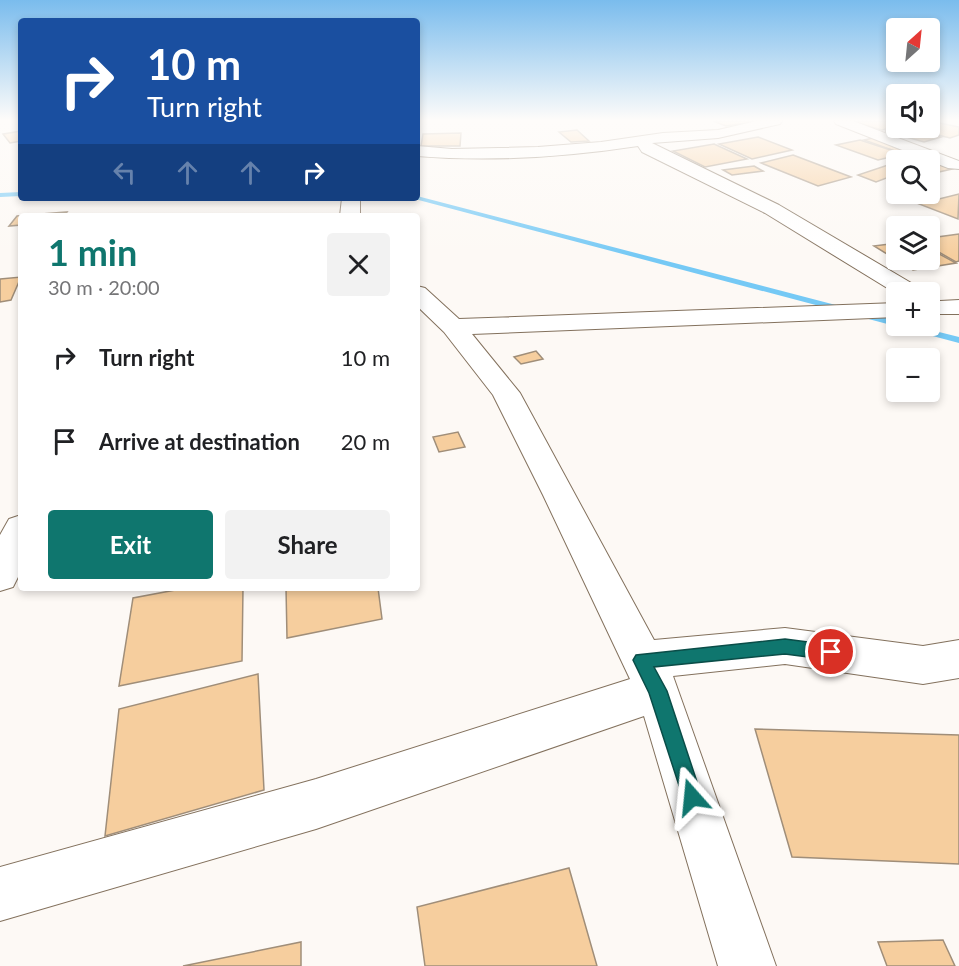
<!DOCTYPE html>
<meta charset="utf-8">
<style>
body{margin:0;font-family:Lato,sans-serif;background:#f2f2f2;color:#202124;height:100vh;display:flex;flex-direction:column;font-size:22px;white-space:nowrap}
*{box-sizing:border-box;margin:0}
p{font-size:20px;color:#757577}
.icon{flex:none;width:33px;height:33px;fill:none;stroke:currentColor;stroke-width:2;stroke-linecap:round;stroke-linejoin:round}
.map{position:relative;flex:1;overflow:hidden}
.drawer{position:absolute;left:18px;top:213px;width:402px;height:378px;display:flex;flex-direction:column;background:#fff;border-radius:6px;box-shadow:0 3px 9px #0003}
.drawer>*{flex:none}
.banner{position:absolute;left:18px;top:18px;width:402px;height:183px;border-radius:6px;box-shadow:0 3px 9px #0003;background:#1a4fa0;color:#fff;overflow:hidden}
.needle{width:39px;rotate:27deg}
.controls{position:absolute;left:886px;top:18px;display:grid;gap:12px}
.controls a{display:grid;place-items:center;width:54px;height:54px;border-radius:6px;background:#fff;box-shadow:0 3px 9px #0003;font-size:30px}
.pin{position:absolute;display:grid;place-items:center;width:51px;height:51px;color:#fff;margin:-26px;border:3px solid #fff;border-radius:50%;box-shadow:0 2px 6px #0007}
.me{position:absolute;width:66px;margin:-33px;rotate:342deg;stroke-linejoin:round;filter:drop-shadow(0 0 4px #0008)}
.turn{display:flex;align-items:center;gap:21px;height:126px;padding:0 30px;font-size:27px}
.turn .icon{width:78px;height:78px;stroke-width:2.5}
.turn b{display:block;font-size:42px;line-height:51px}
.lanes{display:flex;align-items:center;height:57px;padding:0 30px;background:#0003;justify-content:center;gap:30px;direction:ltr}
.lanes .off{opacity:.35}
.round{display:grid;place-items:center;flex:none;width:63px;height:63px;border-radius:6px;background:#f2f2f2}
.summary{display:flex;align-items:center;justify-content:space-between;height:102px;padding:0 30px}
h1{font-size:36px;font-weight:700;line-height:45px;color:#0f766e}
.primary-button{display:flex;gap:12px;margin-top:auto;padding:12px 30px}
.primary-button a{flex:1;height:69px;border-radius:6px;background:#0f766e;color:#fff;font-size:24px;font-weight:700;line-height:69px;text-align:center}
.primary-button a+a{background:#f2f2f2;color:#202124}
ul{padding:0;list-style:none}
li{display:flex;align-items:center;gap:18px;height:84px;padding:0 30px}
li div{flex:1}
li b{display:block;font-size:22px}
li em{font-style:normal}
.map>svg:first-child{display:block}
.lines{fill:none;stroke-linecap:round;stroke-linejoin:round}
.stream{fill:#75c9f5;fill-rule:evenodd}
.building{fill:#f6ce9e;stroke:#a08e79;stroke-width:1.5}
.street-casing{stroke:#83715d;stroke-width:2}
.street{fill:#fff;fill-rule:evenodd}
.route{fill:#0f766e;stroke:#0a4d48;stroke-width:1.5}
</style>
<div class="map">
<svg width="959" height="966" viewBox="0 0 959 966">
<rect width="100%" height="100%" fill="#fdf9f5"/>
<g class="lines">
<!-- stream -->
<g class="stream">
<path d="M 21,192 L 21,196 L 0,197 L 0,193 Z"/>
<path d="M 417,196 L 897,321 L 897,326 L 915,326 L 959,337 L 959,343 L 411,198 L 417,198 Z"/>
</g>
</g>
<!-- building -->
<g class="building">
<path d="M 713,121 L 759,121 L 726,126 Z"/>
<path d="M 850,121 L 897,121 L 897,126 L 882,130 Z"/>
<path d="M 930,121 L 959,127 L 959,135 L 950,138 L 910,128 L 930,128 Z"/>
<path d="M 898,128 L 907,128 L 941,137 L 924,142 L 885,131 Z"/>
<path d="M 577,130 L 589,141 L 571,142 L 559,132 Z"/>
<path d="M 21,131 L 21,141 L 10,143 L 3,134 Z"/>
<path d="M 461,133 L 460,146 L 421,146 L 423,134 Z"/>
<path d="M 758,137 L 792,150 L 752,159 L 719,144 Z"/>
<path d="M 873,138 L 916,153 L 906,155 L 864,140 Z"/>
<path d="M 860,140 L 903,154 L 878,160 L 836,145 Z"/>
<path d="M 714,144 L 747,159 L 705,167 L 673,151 Z"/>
<path d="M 793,155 L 851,177 L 818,186 L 761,163 Z"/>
<path d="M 930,161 L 952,169 L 930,174 Z"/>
<path d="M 888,165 L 897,167 L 897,174 L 876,182 L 858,175 Z"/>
<path d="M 754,166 L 763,171 L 732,175 L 723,170 Z"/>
<path d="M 959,194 L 958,219 L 919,204 Z"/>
<path d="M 67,212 L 64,216 L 21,216 L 21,225 L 9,226 L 17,216 Z"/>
<path d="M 959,234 L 959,261 L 956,262 L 930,247 L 930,238 Z"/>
<path d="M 897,243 L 897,260 L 930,260 L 930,249 L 956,263 L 913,270 L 874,246 Z"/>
<path d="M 21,277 L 11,300 L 0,302 L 0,279 Z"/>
<path d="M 536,351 L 543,359 L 521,364 L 514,357 Z"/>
<path d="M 458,432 L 465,447 L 439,452 L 433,437 Z"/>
<path d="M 186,588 L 243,588 L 242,661 L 119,686 L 133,598 Z"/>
<path d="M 286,588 L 378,588 L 382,619 L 287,638 Z"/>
<path d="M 258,674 L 264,790 L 105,836 L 119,709 Z"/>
<path d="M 755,729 L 959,735 L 959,864 L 792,857 Z"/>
<path d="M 569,868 L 597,966 L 425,966 L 417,907 Z"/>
<path d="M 943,940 L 955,966 L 887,966 L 878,942 Z"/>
<path d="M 301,942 L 301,966 L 183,966 Z"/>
</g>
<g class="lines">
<!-- street casing -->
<g class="street-casing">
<g id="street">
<path d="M 757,121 L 782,121 L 780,124 L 718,138 L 652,143 L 779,205 L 918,287 L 921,292 L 897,294 L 765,213 L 642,152 L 638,146 C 566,157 490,162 417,156 L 417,146 L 452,149 L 538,147 L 601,142 L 663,133 L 718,130 Z"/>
<path d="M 834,121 L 853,121 L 959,161 L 959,169 L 948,168 L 836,124 Z"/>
<path d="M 342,198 L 360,198 L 360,216 L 340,216 Z"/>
<path d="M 417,286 L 425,288 L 459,319 L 897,303 L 897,317 L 472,334 L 520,393 L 654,640 L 785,628 L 923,646 L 959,640 L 959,678 L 923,684 L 785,664 L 673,676 L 776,966 L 718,966 L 644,716 L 316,829 L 0,921 L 0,867 L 316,779 L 630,679 L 543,495 L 493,395 L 444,332 L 417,306 Z"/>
<path d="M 930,298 L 940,301 L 959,300 L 959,314 L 930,314 Z"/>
<path d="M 21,515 L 21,571 L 13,587 L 0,591 L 0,535 L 9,519 Z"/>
</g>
</g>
<!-- street -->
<use href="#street" class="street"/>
</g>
<!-- sky -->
<linearGradient id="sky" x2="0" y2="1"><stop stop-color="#7abced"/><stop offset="0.47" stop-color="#fefcfa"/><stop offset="1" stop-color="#fefcfa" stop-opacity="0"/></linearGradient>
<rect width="959" height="256" fill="url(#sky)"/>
<!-- route -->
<path class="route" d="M 785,639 L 831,645 L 837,647 L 840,652 L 837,658 L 831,660 L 785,654 L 654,667 L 667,691 L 702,797 L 699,804 L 692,807 L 685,804 L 649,693 L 633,660 L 636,655 Z"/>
</svg>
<div class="controls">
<a><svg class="needle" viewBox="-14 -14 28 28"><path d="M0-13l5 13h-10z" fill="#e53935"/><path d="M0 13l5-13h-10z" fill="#757577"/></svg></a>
<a><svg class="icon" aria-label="sound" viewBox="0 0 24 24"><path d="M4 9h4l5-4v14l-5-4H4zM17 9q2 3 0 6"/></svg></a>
<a><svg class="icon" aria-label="search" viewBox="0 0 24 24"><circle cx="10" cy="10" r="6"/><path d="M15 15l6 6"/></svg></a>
<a><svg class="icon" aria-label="layers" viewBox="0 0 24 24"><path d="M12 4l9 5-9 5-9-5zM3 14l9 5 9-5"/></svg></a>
<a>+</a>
<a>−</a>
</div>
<div class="pin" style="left:831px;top:652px;background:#d93025"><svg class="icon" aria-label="arrive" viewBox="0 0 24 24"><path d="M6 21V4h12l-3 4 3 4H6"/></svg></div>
<svg class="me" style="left:692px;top:797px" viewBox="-20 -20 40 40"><path d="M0-17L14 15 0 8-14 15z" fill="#0f766e" stroke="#fff" stroke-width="4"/></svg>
<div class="banner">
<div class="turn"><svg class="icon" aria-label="right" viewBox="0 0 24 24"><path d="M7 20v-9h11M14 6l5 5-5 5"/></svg><div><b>10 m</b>Turn right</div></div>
<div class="lanes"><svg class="icon off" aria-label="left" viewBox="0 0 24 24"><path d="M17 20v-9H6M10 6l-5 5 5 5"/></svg><svg class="icon off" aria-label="ahead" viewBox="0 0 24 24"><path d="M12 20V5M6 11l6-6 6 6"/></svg><svg class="icon off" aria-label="ahead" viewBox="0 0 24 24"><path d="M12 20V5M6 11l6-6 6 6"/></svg><svg class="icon" aria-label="right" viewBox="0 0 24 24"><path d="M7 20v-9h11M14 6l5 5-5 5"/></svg></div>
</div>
<section class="drawer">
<div class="summary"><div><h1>1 min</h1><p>30 m · 20:00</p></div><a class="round"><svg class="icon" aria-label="close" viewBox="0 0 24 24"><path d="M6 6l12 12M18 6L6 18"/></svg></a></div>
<ul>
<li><svg class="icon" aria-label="right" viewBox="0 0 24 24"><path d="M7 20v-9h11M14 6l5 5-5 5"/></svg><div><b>Turn right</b></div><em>10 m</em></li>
<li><svg class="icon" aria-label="arrive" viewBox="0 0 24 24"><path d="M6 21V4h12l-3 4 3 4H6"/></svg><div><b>Arrive at destination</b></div><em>20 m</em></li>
</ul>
<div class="primary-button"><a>Exit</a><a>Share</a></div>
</section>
</div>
